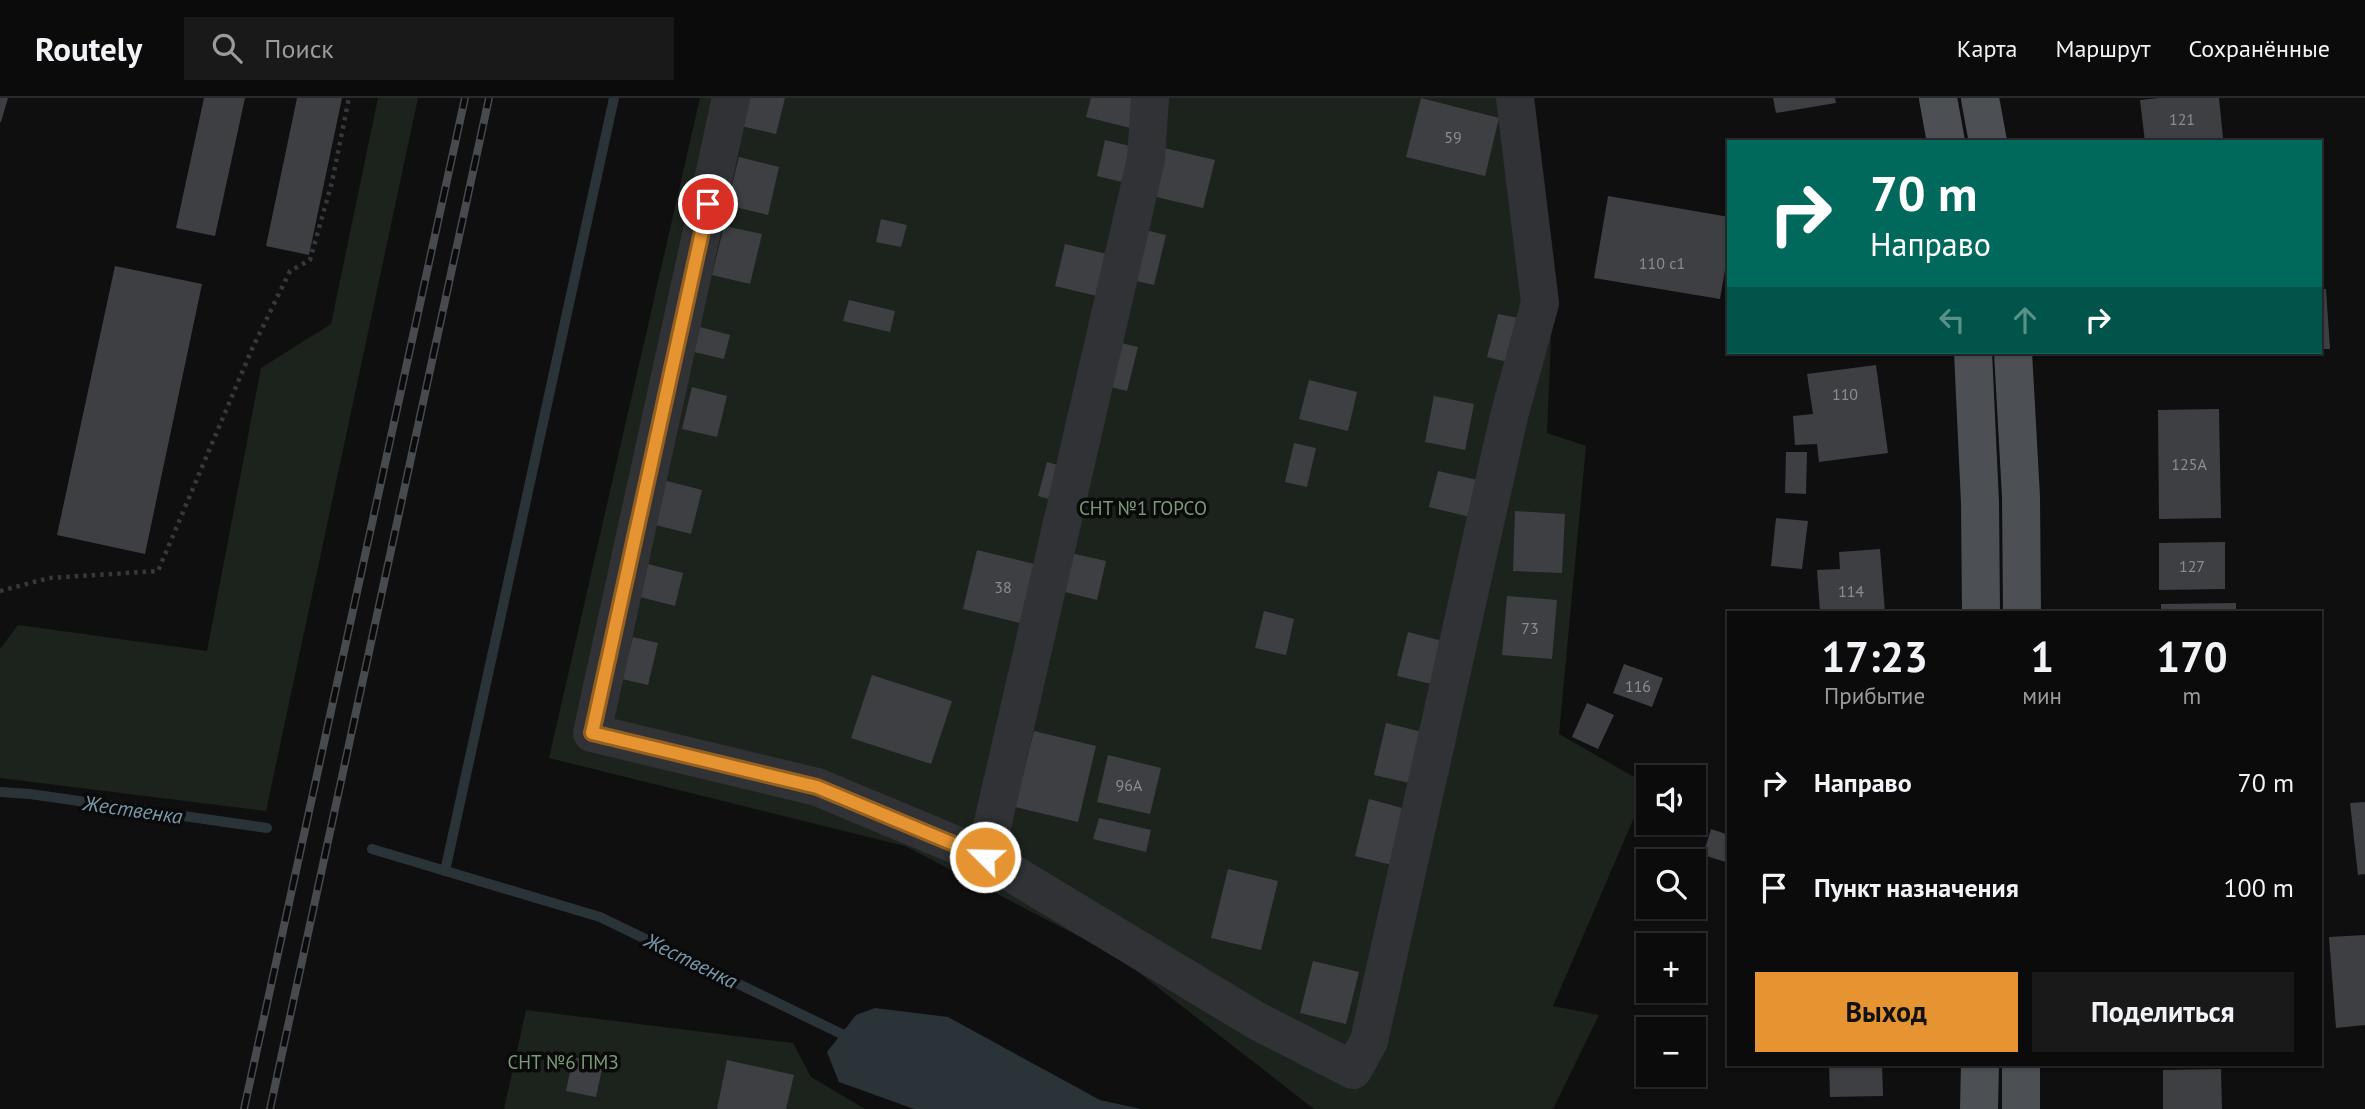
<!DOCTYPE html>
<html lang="ru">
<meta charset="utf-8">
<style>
body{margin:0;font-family:"PT Sans",sans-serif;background:#19191a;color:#f1f3f6;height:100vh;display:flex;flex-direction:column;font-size:26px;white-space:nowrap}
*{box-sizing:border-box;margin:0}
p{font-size:23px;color:#9a9b9d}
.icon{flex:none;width:38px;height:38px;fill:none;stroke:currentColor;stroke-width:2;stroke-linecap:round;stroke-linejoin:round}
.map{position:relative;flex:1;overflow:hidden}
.drawer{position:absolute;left:1727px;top:513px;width:595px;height:455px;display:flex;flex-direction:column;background:#0b0b0c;border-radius:0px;box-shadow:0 2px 5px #0004,0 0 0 2px #2b2b2d}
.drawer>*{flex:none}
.top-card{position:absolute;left:1727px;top:42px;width:595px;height:214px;border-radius:0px;box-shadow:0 2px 5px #0004,0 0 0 2px #2b2b2d;background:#00695c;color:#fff;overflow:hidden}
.controls{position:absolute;left:1636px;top:667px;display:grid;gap:14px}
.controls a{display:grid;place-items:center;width:70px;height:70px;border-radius:0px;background:#0b0b0c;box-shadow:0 2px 5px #0004,0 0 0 2px #2b2b2d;font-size:35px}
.pin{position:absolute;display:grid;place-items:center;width:60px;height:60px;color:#fff;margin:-30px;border:4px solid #fff;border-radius:50%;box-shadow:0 2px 7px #0007}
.me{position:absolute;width:77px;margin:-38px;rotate:293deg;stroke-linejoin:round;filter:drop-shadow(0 0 5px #0008)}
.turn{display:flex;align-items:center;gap:24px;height:147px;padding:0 28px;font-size:32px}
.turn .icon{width:91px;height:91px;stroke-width:2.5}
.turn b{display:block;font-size:49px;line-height:60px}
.lanes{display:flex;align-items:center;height:66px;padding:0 28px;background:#0003;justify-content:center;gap:35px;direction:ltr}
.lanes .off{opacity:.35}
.eta{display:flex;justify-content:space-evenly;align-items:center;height:119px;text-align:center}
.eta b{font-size:42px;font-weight:600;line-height:49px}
.cta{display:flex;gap:14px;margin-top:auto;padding:14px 28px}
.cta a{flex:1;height:80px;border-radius:0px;background:#e69431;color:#111;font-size:28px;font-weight:600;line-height:80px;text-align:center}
.cta a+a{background:#19191a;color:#f1f3f6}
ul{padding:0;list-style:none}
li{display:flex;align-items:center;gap:21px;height:105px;padding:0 28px}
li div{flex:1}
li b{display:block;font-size:26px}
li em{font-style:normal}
header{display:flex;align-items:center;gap:42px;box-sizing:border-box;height:98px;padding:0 35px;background:#0b0b0c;border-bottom:2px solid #2b2b2d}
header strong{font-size:33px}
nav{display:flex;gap:38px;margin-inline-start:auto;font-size:24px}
.search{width:490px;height:63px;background:#19191a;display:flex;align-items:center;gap:18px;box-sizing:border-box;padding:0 24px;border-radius:0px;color:#9a9b9d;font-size:26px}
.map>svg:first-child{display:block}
.green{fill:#1c231c}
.water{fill:#2a3338}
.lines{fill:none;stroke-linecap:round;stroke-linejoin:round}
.stream{stroke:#2a3338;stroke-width:10}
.building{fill:#3e3f43}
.path{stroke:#36393c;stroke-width:4.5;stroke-dasharray:3.5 5;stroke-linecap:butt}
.minor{stroke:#303235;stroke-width:38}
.major{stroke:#4c4f54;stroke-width:38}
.rail-casing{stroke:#474a4e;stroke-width:8}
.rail{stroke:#0a0a0b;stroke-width:5;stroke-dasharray:16;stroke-linecap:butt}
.route-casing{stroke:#966020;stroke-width:18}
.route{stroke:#e69431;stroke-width:12}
.labels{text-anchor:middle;stroke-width:7;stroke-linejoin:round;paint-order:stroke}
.number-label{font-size:16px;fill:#888d95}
.park-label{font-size:19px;fill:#7a9b78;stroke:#0a0a0b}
.water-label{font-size:21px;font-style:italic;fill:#7999ab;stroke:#0a0a0b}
</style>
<header>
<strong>Routely</strong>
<div class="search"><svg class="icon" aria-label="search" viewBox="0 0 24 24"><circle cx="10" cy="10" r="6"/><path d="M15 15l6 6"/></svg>Поиск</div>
<nav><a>Карта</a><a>Маршрут</a><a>Сохранённые</a></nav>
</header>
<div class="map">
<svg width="2365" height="1011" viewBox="0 0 2365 1011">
<rect width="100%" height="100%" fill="#0f0f10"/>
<!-- green -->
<g class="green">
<path d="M 378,0 L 418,0 L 266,713 L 0,680 L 0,551 L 18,527 L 207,553 L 261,270 L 331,226 Z"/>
<path d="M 700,0 L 1531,0 L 1554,170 L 1547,335 L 1586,348 L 1559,636 L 1648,687 L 1553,908 L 1599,917 L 1553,1011 L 1314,1011 L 1120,860 L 905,748 L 549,660 Z"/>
<path d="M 526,912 L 793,945 L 811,979 L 865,1011 L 504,1011 Z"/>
</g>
<!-- water -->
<path class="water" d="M 875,910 L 948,919 L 1100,1002 L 1141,1011 L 914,1011 L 839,984 L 827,954 L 856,917 Z"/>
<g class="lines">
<!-- stream -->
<g class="stream">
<path d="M 0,694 L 30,696 L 267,730"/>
<path d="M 372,751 L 600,819 L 852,941"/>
<path d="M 445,773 L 614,0"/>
</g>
</g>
<!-- building -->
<g class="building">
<path d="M 0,0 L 8,0 L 1,24 L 0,24 Z"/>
<path d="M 204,0 L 245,0 L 215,138 L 176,130 Z"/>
<path d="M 297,0 L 342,0 L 309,157 L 266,148 Z"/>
<path d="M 748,0 L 785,0 L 776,36 L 741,28 Z"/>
<path d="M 1091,0 L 1132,0 L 1131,30 L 1086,19 Z"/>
<path d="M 1421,0 L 1499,20 L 1485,78 L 1406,59 Z"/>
<path d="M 1773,0 L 1835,0 L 1836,5 L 1776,15 Z"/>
<path d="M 2160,0 L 2219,0 L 2223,40 L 2182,44 L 2145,44 L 2140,2 Z"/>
<path d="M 1105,42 L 1134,49 L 1126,85 L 1097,78 Z"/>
<path d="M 1164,50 L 1215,62 L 1203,110 L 1152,98 Z"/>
<path d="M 739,59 L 779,69 L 768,117 L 727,107 Z"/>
<path d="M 1608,98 L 1729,119 L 1729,149 L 1720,201 L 1594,180 Z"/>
<path d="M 881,121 L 907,127 L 901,149 L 876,144 Z"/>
<path d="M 724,128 L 762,136 L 750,186 L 712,177 Z"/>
<path d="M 1141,131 L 1166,137 L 1154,187 L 1128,181 Z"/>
<path d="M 1065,146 L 1111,157 L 1101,199 L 1055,188 Z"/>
<path d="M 115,168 L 202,186 L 145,456 L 57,437 Z"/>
<path d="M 2320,191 L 2326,191 L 2330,251 L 2320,251 Z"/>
<path d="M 849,202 L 895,213 L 890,234 L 843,223 Z"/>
<path d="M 1498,216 L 1519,220 L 1508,264 L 1487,259 Z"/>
<path d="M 700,229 L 730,237 L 724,261 L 694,254 Z"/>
<path d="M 1113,243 L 1138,249 L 1127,293 L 1102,287 Z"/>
<path d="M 1876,267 L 1888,355 L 1819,364 L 1817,346 L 1795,347 L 1793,318 L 1813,316 L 1807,276 Z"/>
<path d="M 1309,282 L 1357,294 L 1348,333 L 1299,321 Z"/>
<path d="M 692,289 L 727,298 L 717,339 L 682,331 Z"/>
<path d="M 1434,298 L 1474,306 L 1465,352 L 1425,344 Z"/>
<path d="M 2219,311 L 2221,420 L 2159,421 L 2158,312 Z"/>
<path d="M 1294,345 L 1316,350 L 1307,389 L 1285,384 Z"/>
<path d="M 1786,354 L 1807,354 L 1806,396 L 1785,395 Z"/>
<path d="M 1047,364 L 1065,369 L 1056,403 L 1038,398 Z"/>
<path d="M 1438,373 L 1486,384 L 1478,421 L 1429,409 Z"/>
<path d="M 663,382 L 702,392 L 691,436 L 652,426 Z"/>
<path d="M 1515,413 L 1565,416 L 1562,475 L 1513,473 Z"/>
<path d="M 1776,420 L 1808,423 L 1802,471 L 1771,468 Z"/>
<path d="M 2225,444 L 2225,491 L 2159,492 L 2159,445 Z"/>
<path d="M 1880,451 L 1885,514 L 1820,514 L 1817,472 L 1840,471 L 1839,454 Z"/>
<path d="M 977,452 L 1042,468 L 1028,527 L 963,511 Z"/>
<path d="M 1066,454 L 1106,463 L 1097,502 L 1057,492 Z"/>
<path d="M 648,466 L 683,475 L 675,508 L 640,499 Z"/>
<path d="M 1507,498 L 1557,502 L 1552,561 L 1502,557 Z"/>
<path d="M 2236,505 L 2236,514 L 2161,514 L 2161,506 Z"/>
<path d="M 1264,513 L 1294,521 L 1286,557 L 1255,550 Z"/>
<path d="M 1408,534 L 1446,544 L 1436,587 L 1397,578 Z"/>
<path d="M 633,539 L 658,545 L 648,587 L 622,581 Z"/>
<path d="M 1624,566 L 1663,580 L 1652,609 L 1613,595 Z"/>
<path d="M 872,577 L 952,603 L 931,666 L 851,640 Z"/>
<path d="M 1587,605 L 1614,617 L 1598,651 L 1572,639 Z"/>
<path d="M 1386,625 L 1426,635 L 1414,686 L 1374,677 Z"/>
<path d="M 1034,633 L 1096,648 L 1078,724 L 1015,709 Z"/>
<path d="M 1108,657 L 1161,670 L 1150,716 L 1097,704 Z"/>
<path d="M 1369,701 L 1406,711 L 1392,767 L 1355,758 Z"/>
<path d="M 2365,704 L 2365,776 L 2358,777 L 2350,705 Z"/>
<path d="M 1099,720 L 1151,732 L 1146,754 L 1093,741 Z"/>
<path d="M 1711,731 L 1729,737 L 1729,765 L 1703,757 Z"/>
<path d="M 1228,771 L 1278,783 L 1261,852 L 1211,840 Z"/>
<path d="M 2365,837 L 2365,927 L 2336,930 L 2329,839 Z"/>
<path d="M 1313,863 L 1359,874 L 1346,926 L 1300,915 Z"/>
<path d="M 573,959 L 603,966 L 596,999 L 566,993 Z"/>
<path d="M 727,962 L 794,977 L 786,1011 L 717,1011 Z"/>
<path d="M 1829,966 L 1882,966 L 1883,998 L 1830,999 Z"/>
<path d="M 2221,971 L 2222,1011 L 2163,1011 L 2163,972 Z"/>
</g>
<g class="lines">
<!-- path -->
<path class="path" d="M 0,493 L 49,480 L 158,473 L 252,251 L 290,173 L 310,162 L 332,84 L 349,0"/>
<!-- minor -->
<g class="minor">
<path d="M 731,0 L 592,635 L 817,689 L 985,759 L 1257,923 L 1353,972 L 1369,943 L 1509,318 L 1540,205 L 1515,0"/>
<path d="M 985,759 L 1146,61 L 1150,0"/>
</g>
<!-- major -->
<g class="major">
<path d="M 1938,0 L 1946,44"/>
<path d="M 1980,0 L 1988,44"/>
<path d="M 1973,254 L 1980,405 L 1981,514"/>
<path d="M 2013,254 L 2021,399 L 2022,514"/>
<path d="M 1979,1011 L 1980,966"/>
<path d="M 2021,1011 L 2021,966"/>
</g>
<!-- rail casing -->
<g class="rail-casing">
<g id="rail">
<path d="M 244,1011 L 465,0"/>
<path d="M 270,1011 L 489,0"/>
</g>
</g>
<!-- rail -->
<use href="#rail" class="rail"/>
</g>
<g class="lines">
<!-- route casing -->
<g class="route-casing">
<path id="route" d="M 708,106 L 592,635 L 817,689 L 985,759"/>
</g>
<!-- route -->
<use href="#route" class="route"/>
</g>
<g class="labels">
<!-- number labels -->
<g class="number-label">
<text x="2182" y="27">121</text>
<text x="1453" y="45">59</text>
<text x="1662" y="171">110 с1</text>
<text x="1845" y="302">110</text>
<text x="2189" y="372">125А</text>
<text x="2192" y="474">127</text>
<text x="1003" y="495">38</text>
<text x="1851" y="499">114</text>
<text x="1530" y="536">73</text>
<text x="1638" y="594">116</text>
<text x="1129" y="693">96А</text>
</g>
<!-- park labels -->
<g class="park-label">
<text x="1143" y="417">СНТ №1 ГОРСО</text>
<text x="563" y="971">СНТ №6 ПМЗ</text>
</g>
<!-- water labels -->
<g class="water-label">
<text transform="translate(133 712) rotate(8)" y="7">Жественка</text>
<text transform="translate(691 863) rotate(26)" y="7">Жественка</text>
</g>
</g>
</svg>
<div class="controls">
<a><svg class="icon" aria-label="sound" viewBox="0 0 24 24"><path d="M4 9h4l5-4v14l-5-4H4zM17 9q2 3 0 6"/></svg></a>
<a><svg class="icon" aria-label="search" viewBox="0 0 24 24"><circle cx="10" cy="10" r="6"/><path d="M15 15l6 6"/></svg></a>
<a>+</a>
<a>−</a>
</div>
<div class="pin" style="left:708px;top:106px;background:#d93025"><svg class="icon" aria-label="arrive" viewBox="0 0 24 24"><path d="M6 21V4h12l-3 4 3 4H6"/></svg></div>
<svg class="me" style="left:985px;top:759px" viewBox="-20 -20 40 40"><circle r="17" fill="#e69431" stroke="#fff" stroke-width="3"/><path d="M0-11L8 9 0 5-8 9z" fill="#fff"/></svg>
<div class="top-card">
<div class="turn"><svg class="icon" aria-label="right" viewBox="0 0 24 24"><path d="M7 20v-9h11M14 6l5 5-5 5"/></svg><div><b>70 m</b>Направо</div></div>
<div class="lanes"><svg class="icon off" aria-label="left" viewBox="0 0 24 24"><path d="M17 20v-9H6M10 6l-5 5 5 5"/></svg><svg class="icon off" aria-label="ahead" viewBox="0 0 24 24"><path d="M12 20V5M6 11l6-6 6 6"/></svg><svg class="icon" aria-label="right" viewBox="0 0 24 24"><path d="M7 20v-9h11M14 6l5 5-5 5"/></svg></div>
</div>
<section class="drawer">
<div class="eta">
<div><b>17:23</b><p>Прибытие</p></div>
<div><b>1</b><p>мин</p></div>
<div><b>170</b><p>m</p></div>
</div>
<ul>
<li><svg class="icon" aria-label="right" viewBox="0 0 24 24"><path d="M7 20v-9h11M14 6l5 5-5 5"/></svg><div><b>Направо</b></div><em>70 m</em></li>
<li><svg class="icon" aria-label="arrive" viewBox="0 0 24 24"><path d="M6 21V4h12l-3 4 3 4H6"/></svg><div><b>Пункт назначения</b></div><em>100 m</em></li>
</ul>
<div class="cta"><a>Выход</a><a>Поделиться</a></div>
</section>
</div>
